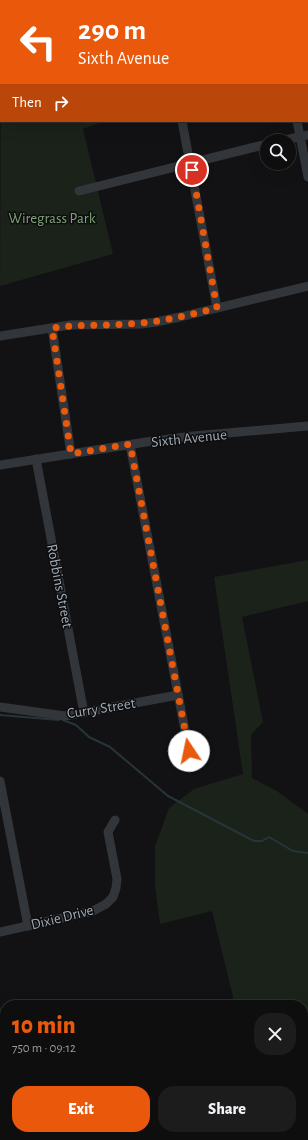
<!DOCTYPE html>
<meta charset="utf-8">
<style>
body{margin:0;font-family:"Alegreya Sans",sans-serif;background:#1c1c1d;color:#f1f3f6;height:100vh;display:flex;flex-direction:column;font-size:15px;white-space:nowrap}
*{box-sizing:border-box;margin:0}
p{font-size:13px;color:#9b9c9e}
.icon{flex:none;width:22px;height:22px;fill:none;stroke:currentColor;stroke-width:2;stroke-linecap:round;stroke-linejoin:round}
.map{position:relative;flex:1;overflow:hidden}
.sheet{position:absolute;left:0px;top:1000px;width:308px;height:140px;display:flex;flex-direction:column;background:#0e0e0f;border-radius:16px 16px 0 0;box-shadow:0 4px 16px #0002,0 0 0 1px #2e2e2f}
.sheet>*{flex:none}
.top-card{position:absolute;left:0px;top:0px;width:308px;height:122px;box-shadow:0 4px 16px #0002,0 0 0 1px #2e2e2f;background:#ea580c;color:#fff;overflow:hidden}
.controls{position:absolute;left:260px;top:134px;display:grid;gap:8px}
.controls a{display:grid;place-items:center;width:36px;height:36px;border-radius:50%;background:#0e0e0f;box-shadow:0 4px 16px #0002,0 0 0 1px #2e2e2f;font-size:20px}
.pin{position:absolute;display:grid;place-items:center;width:34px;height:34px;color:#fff;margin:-17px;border:2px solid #fff;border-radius:50%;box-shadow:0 1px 4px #0007}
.me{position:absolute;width:44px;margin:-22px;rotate:349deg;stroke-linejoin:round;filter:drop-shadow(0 0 3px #0008)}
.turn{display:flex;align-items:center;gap:14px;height:84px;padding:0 12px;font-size:18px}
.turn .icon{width:52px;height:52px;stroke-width:2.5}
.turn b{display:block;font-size:28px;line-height:34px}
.then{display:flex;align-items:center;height:38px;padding:0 12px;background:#0003;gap:8px;font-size:15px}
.round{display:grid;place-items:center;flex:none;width:42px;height:42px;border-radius:16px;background:#1c1c1d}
.headline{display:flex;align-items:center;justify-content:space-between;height:68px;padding:0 12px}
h1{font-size:24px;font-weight:800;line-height:30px;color:#ea580c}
.primary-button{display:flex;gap:8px;margin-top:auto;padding:8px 12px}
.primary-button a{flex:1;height:46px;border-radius:16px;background:#ea580c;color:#fff;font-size:16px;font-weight:800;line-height:46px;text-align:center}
.primary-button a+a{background:#1c1c1d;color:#f1f3f6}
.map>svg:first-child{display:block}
.built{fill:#1e1e21}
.green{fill:#1a221a}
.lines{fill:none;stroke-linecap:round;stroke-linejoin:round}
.stream{stroke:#273539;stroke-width:2}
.minor{stroke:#323539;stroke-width:9}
.route{stroke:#ea580c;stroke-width:7;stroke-dasharray:0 12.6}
.labels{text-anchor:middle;stroke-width:3;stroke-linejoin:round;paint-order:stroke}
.park-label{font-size:15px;fill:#7ea376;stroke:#0d0d0f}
.street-label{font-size:15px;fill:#a2acb6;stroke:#0d0d0f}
</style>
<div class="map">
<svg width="308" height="1140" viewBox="0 0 308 1140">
<rect width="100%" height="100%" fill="#121214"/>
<!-- built -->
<path class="built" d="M 0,0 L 176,0 L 1,1 L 0,43 Z"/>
<!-- green -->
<g class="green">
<path d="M 1,53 L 1,121 L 105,121 L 83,129 L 113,254 L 0,286 Z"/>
<path d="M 308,560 L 308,601 L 242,617 L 263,722 L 251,735 L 252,778 L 277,791 L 308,814 L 308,1021 L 303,1023 L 303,1005 L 235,1005 L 212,911 L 160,924 L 155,886 L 155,846 L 169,808 L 194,789 L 243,774 L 214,577 Z"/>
<path d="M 308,1122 L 308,1140 L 263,1140 L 261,1135 L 303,1135 L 303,1123 Z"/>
</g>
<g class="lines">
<!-- stream -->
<g class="stream">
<path d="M 0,715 L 59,720"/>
<path d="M 63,720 L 76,725 L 89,737 L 110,747 L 168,796 L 254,841 L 262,841 L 269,837 L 293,851 L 308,853"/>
</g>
<!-- minor -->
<g class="minor">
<path d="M 76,0 L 76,1"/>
<path d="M 273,0 L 273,1"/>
<path d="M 195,1 L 199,0"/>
<path d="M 0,49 L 1,48"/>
<path d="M 182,121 L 217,308"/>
<path d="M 297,121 L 308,177"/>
<path d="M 281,141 L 308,135"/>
<path d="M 79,191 L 267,144"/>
<path d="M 52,328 L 71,454"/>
<path d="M 0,336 L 70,325 L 141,324 L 156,322 L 180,317 L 308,286"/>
<path d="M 130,445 L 189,751"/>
<path d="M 36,459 L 84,713"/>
<path d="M 0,465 L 146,442 L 193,436 L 308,426"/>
<path d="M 0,707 L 65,716 L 178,695"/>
<path d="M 0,781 L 28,926"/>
<path d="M 0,932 L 93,911 L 106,904 L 113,897 L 116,888 L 117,879 L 108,832 L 115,820"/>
<path d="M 0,1028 L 5,1032"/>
<path d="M 38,1135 L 39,1140"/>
<path d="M 86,1140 L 90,1139"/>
</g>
</g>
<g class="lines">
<!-- route -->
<path class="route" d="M 189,751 L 130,444 L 71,454 L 52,328 C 82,324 111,326 141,323 C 167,321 192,314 217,308 L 192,170"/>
</g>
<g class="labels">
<!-- park labels -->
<g class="park-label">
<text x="52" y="223">Wiregrass Park</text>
</g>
<!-- street labels -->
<g class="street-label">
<text transform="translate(189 438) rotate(-6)" y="5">Sixth Avenue</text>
<text transform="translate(60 586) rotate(79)" y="5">Robbins Street</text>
<text transform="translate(101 708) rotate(-9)" y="5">Curry Street</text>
<text transform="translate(62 917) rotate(-14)" y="5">Dixie Drive</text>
</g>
</g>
</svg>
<div class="controls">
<a><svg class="icon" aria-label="search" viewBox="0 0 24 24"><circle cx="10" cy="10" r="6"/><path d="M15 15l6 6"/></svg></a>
</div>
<div class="pin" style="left:192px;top:170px;background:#d93025"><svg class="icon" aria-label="arrive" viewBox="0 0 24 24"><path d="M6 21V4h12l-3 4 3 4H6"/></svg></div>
<svg class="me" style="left:189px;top:751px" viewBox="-20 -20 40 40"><circle r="19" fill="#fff"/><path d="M0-13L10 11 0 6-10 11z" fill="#ea580c"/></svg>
<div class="top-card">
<div class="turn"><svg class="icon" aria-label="left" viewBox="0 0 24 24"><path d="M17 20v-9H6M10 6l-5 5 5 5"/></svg><div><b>290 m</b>Sixth Avenue</div></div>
<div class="then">Then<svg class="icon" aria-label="right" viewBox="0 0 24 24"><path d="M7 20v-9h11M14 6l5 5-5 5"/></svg></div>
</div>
<section class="sheet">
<div class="headline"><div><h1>10 min</h1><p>750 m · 09:12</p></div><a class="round"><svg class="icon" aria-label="close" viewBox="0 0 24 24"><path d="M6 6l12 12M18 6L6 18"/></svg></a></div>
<div class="primary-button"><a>Exit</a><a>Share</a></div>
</section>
</div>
